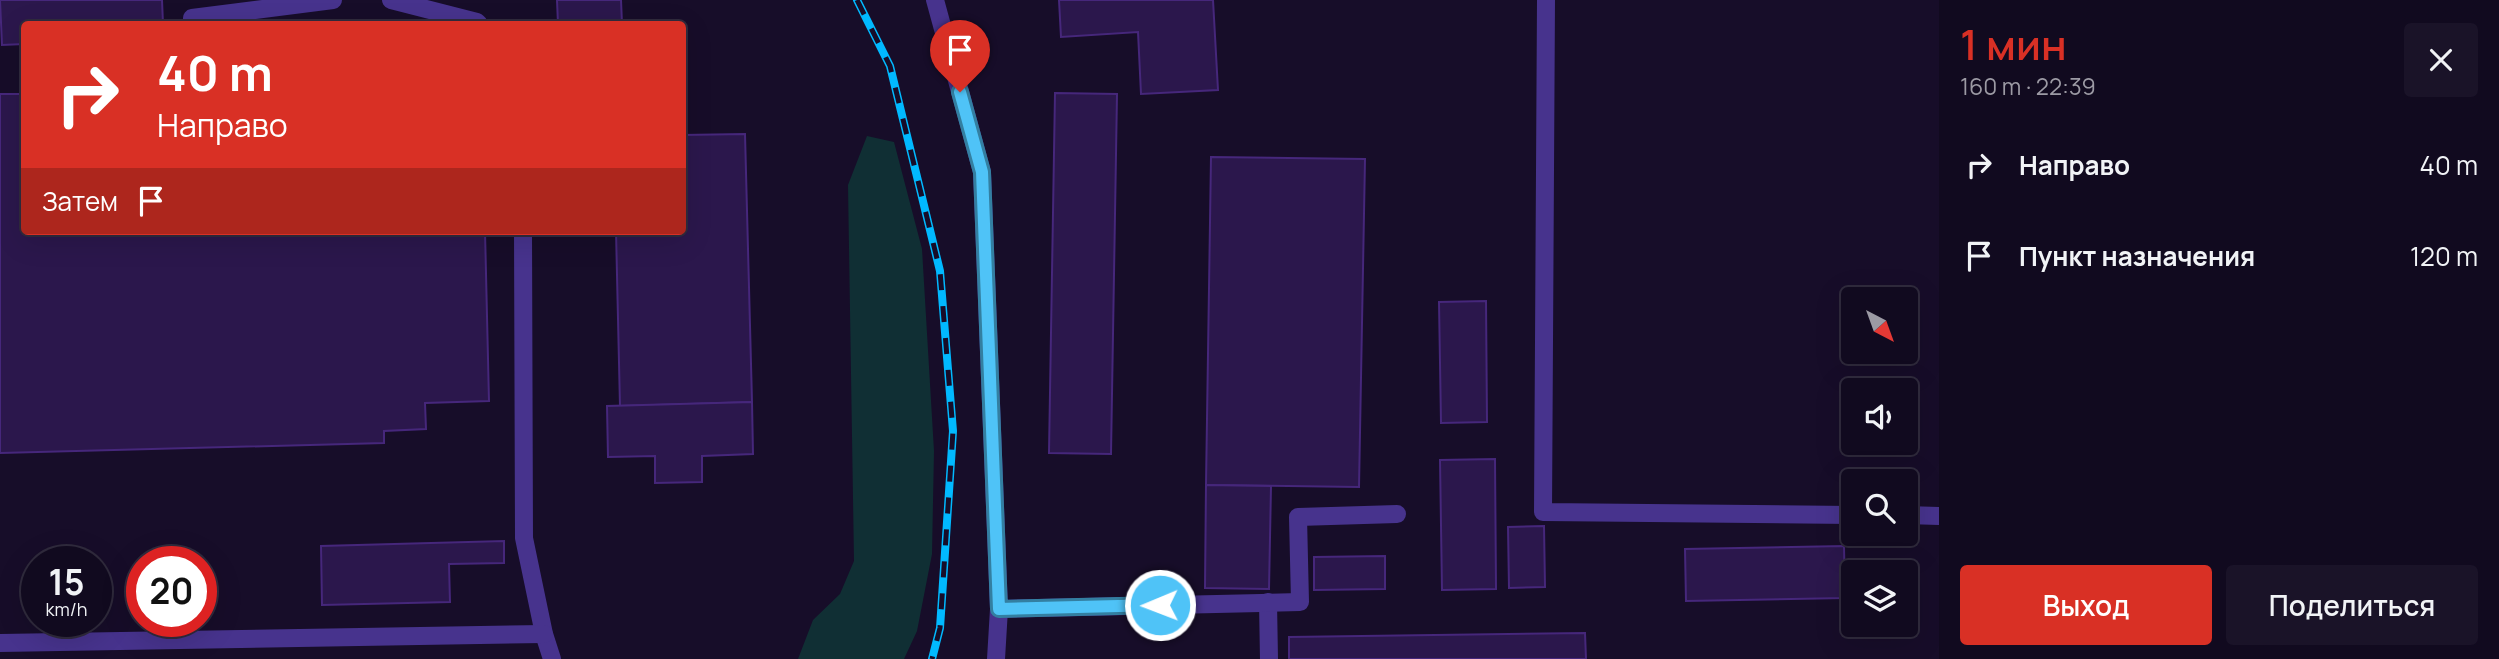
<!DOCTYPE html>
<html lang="ru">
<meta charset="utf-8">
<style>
body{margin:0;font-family:Manrope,sans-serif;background:#1a1328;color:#f1f3f6;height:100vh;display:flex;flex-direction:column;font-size:26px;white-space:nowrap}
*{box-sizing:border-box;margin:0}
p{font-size:23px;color:#9c9aa4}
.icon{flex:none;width:38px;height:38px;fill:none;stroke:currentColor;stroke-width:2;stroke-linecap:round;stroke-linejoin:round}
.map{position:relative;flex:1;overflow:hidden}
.panel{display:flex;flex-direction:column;background:#110a1f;width:560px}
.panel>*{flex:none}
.banner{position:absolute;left:21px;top:21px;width:665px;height:214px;border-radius:7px;box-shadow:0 7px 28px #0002,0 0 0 2px #302b3d;background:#d93025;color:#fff;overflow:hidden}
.needle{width:46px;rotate:139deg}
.buttons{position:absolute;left:1841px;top:287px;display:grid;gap:14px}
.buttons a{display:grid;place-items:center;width:77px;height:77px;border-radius:7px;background:#110a1f;box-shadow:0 7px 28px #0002,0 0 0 2px #302b3d;font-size:35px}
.speed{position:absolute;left:21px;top:546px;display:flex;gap:14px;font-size:35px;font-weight:700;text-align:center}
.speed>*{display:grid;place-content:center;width:91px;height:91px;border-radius:50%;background:#110a1f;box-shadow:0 7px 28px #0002,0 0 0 2px #302b3d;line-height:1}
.speed small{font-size:18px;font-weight:400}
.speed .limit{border:10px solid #d22;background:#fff;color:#111}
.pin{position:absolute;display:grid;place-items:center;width:60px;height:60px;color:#fff;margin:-72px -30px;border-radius:50% 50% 50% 0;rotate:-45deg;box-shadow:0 0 7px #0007}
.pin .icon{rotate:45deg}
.me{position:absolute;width:77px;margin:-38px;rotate:269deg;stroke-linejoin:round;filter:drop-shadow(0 0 5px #0008)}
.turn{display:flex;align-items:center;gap:24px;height:147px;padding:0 21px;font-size:32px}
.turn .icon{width:91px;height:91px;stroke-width:2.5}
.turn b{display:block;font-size:49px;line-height:60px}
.then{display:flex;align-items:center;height:66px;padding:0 21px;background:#0003;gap:14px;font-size:26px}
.round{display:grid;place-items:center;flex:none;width:74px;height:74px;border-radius:7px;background:#1a1328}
.head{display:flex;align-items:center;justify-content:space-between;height:119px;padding:0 21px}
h1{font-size:42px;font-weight:600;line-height:52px;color:#d93025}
.primary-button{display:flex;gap:14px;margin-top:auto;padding:14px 21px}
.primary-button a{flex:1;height:80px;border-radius:7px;background:#d93025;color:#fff;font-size:28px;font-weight:600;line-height:80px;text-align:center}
.primary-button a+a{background:#1a1328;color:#f1f3f6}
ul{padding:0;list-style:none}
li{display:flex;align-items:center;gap:21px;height:91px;padding:0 21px}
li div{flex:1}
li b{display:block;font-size:26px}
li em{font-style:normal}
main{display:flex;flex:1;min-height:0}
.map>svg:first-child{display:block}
.green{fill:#102f34}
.building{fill:#2b174c;stroke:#46277b;stroke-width:2}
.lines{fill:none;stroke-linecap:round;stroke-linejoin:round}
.minor{stroke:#47338d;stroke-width:18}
.rail-casing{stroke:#01b9ff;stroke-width:8}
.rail{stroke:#170d29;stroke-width:5;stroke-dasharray:16;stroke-linecap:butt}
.route-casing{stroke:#337fa1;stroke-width:18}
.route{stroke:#4fc3f7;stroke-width:12}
</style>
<main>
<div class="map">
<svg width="1939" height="659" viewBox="0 0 1939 659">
<rect width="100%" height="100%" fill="#170d29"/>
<!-- green -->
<path class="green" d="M 867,136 L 894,142 L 922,249 L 934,451 L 932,554 L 917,631 L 904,659 L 798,659 L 813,620 L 840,594 L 854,561 L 848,185 Z"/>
<!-- building -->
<g class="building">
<path d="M 0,0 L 162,0 L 163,24 L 24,24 L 24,44 L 2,45 Z"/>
<path d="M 557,0 L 621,0 L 622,24 L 558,24 Z"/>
<path d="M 1059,0 L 1213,0 L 1218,90 L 1141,94 L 1138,32 L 1061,37 Z"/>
<path d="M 1055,93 L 1117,94 L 1111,454 L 1049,453 Z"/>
<path d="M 0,94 L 24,94 L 24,231 L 485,231 L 489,401 L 425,403 L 426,429 L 384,431 L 384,443 L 0,453 Z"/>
<path d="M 745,134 L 752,402 L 620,406 L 616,231 L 682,231 L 682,135 Z"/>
<path d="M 1211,157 L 1365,159 L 1359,487 L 1206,485 Z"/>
<path d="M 1486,301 L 1487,422 L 1441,423 L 1439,302 Z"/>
<path d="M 752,402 L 753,454 L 702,456 L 702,482 L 655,483 L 655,456 L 608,457 L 607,406 Z"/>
<path d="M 1495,459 L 1496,589 L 1442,590 L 1440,460 Z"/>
<path d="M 1206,485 L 1271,486 L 1269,589 L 1205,588 Z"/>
<path d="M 1544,526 L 1545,587 L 1509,588 L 1508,527 Z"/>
<path d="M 504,541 L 504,563 L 449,564 L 450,602 L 322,605 L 321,546 Z"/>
<path d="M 1844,546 L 1845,598 L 1686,601 L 1685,549 Z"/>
<path d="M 1385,556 L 1385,589 L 1314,590 L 1314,557 Z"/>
<path d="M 1585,633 L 1586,659 L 1289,659 L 1289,637 Z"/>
</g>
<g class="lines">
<!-- minor -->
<g class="minor">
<path d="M 391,0 L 477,22 L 479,24"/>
<path d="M 935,0 L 982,172 L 999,609 L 996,659"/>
<path d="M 1546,0 L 1543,512 L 1853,515"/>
<path d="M 192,18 L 333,0"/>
<path d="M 523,231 L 524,538 L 544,634 L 552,659"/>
<path d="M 1906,515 L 1939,516"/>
<path d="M 1268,602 L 1269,659"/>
<path d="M 999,609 L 1300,602 L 1298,517 L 1397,514"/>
<path d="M 0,643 L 544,634"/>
</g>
<!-- rail casing -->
<g class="rail-casing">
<path id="rail" d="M 857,0 L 890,66 L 940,271 L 953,431 L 940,628 L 932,659"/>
</g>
<!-- rail -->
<use href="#rail" class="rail"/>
</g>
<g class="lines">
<!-- route casing -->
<g class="route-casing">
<path id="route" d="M 960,92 L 982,172 L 999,609 L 1160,605"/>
</g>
<!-- route -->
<use href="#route" class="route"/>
</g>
</svg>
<div class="buttons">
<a><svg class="needle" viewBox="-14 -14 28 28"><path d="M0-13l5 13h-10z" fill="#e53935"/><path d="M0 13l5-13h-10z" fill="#9c9aa4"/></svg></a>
<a><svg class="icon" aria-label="sound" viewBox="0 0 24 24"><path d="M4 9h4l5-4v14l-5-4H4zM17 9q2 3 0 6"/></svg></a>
<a><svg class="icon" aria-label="search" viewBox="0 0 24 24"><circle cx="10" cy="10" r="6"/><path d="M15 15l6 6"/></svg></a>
<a><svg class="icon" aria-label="layers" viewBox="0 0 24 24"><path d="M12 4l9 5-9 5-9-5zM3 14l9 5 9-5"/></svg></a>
</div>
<div class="speed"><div>15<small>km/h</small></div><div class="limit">20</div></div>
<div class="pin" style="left:960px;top:92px;background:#d93025"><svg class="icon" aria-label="arrive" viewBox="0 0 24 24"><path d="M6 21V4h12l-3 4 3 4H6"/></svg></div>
<svg class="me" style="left:1160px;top:605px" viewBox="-20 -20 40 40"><circle r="17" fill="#4fc3f7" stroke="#fff" stroke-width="3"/><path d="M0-11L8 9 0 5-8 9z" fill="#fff"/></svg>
<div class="banner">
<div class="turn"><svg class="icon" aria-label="right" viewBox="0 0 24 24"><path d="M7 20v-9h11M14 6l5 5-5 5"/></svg><div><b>40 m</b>Направо</div></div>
<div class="then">Затем<svg class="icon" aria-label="arrive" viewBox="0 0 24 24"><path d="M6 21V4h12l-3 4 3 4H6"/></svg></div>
</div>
</div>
<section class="panel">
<div class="head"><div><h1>1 мин</h1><p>160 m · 22:39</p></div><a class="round"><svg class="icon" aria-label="close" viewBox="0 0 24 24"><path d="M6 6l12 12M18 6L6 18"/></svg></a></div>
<ul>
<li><svg class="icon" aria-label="right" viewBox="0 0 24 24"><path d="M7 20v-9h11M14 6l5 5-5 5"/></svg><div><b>Направо</b></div><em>40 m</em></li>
<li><svg class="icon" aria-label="arrive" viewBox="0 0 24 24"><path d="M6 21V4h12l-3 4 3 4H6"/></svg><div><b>Пункт назначения</b></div><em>120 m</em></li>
</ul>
<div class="primary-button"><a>Выход</a><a>Поделиться</a></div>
</section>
</main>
